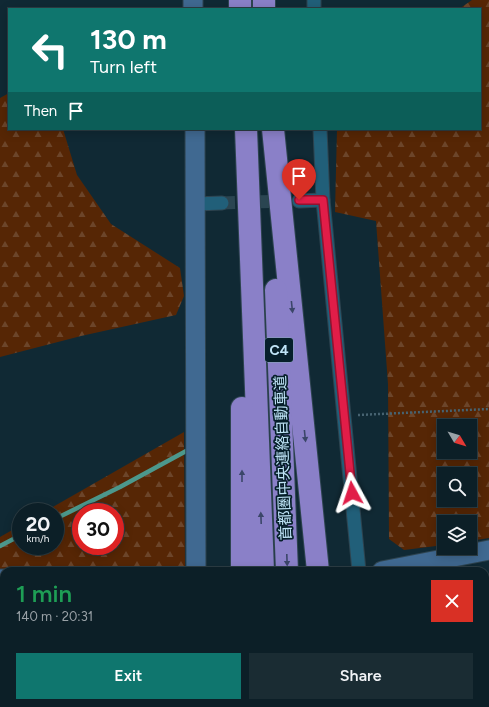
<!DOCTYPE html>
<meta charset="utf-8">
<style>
body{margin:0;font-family:Figtree,"Noto Sans JP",sans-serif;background:#1a2c33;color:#f1f3f6;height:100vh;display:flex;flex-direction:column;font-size:15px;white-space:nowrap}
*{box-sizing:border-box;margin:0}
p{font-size:13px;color:#9aa2a7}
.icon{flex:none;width:22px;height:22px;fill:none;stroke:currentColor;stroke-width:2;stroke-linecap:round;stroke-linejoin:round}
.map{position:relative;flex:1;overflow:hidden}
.side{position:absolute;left:0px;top:567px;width:489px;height:140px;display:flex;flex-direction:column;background:#0c1f27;border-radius:12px 12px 0 0;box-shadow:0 2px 10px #0003,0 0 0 1px #2c3d44}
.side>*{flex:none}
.hud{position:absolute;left:8px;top:8px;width:473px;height:122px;border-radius:0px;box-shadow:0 2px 10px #0003,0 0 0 1px #2c3d44;background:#0f766e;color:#fff;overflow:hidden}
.needle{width:26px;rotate:128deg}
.tools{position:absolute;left:437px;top:419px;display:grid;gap:8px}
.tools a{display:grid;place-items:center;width:40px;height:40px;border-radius:0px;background:#0c1f27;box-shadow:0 2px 10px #0003,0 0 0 1px #2c3d44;font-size:20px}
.speed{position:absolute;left:12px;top:503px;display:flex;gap:8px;font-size:20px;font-weight:700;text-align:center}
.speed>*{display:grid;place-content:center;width:52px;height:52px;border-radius:50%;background:#0c1f27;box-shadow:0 2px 10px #0003,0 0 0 1px #2c3d44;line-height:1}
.speed small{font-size:10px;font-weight:400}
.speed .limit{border:6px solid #d22;background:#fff;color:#111}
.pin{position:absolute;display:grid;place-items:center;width:34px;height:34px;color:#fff;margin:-41px -17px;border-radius:50% 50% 50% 0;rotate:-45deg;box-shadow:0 0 4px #0007}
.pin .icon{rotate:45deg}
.me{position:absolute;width:44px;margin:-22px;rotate:355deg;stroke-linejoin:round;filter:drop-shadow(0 0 3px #0008)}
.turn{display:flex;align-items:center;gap:14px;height:84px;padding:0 16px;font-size:18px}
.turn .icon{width:52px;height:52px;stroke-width:2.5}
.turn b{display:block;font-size:28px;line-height:34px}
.then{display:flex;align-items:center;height:38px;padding:0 16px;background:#0003;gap:8px;font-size:15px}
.round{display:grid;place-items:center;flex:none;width:42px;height:42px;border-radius:0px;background:#1a2c33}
.headline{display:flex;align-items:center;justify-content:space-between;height:68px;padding:0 16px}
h1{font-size:24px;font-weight:600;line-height:30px;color:#1e9e55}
.primary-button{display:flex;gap:8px;margin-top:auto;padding:8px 16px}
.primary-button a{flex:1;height:46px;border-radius:0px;background:#0f766e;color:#fff;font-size:16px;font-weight:600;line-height:46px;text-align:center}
.primary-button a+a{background:#1a2c33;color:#f1f3f6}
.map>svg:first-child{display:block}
.built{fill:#163441}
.forest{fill:url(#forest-firs);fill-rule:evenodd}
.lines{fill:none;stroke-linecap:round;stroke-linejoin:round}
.stream{stroke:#4c988c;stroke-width:4.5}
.street-tunnel{stroke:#2a4551;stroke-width:13;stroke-dasharray:13 6;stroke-linecap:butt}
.street-casing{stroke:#2e4450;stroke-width:15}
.secondary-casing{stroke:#2e4450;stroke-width:21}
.highway-casing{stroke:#2e4450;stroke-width:24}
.path{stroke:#476371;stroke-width:2.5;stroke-dasharray:2 2;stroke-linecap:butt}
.street{stroke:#215f79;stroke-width:13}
.secondary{stroke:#406991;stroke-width:19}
.highway{stroke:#8a80c8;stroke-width:22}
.oneway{fill:#3b4669}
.route-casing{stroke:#92132f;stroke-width:10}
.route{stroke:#e11d48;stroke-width:7}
.labels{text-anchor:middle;stroke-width:3.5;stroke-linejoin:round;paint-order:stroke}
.shield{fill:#061f2a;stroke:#88a9ba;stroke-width:1}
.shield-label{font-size:14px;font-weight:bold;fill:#bfe4f7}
.street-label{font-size:15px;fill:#bfe4f7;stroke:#061f2a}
</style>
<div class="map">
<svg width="489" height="707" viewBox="0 0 489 707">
<defs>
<pattern id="forest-firs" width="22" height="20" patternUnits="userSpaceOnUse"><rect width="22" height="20" fill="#562605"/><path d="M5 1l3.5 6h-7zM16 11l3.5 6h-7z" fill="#6c452a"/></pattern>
</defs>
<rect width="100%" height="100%" fill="#102934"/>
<!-- built -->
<path class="built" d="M 0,587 L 4,587 L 4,703 L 82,703 L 81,707 L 0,707 Z"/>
<!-- forest -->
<g class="forest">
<path d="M 472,0 L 489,0 L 489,538 L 470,541 L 470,522 L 444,522 L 444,545 L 404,550 L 389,539 L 388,384 L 376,221 L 335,212 L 337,129 L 480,129 L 480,9 L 459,9 ZM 444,426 L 470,426 L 470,452 L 444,452 ZM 444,474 L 470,474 L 470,500 L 444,500 Z"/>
<path d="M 9,93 L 9,129 L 63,129 L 77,175 L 111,224 L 180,268 L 184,296 L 176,315 L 81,336 L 0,357 L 0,98 Z"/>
<path d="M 184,432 L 185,567 L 178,571 L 4,571 L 0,573 L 0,537 L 21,525 L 21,546 L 55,546 L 55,512 L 44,512 ZM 81,512 L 115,512 L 115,546 L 81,546 Z"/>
</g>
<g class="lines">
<!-- stream -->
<g class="stream">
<path d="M 55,519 L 120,487 L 188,450"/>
<path d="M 0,546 L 21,535"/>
</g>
<!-- street-tunnel -->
<path class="street-tunnel" d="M 222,203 L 287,201"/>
<!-- street casing -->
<g class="street-casing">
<g id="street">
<path d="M 314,0 L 314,9"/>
<path d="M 320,129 L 323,200 L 359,571"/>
<path d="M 299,201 L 323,200"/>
<path d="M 195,204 L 222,203"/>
<path d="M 394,703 L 395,707"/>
</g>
</g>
<!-- secondary casing -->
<g class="secondary-casing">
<g id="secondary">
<path d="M 193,0 L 193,9"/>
<path d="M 195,129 L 196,571"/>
<path d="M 382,571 L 489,550"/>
<path d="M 0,579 L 4,579"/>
<path d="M 197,703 L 197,707"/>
</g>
</g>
<!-- highway casing -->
<g class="highway-casing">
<g id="highway">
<path d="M 240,0 L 240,9"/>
<path d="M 264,0 L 264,9"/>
<path d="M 246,129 L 263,571"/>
<path d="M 273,129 L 318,571"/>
<path d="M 276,290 L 287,571"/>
<path d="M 242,571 L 242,408"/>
<path d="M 244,703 L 244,707"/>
<path d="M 268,703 L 268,707"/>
<path d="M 292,703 L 292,707"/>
<path d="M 338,703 L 339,707"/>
</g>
</g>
<!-- path -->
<path class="path" d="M 358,415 L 489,409"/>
<!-- street -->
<use href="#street" class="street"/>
<!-- secondary -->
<use href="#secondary" class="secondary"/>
<!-- highway -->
<use href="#highway" class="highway"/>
</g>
<!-- one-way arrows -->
<defs><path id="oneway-solid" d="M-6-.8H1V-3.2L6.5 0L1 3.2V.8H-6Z"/></defs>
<g class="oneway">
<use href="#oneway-solid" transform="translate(292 307) rotate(84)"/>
<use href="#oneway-solid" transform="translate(305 436) rotate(84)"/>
<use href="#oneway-solid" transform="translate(242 476) rotate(-90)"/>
<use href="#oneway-solid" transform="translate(261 518) rotate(-92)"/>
<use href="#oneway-solid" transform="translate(287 560) rotate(88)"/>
</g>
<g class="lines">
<!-- route casing -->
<g class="route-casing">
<path id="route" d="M 299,200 L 323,200 L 352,493"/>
</g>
<!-- route -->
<use href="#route" class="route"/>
</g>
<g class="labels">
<!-- shield labels -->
<rect class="shield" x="265" y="338" width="28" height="24" rx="3"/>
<g class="shield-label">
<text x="279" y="355">C4</text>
</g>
<!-- street labels -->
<g class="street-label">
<text transform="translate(283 458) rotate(-92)" y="5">首都圏中央連絡自動車道</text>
</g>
</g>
</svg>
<div class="tools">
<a><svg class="needle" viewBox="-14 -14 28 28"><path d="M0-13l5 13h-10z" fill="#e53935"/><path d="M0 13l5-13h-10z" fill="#9aa2a7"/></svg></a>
<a><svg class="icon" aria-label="search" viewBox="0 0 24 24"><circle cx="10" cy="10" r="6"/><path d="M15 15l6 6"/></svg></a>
<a><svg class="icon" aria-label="layers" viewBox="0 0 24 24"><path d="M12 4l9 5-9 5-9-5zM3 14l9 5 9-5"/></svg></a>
</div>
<div class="speed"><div>20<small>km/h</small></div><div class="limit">30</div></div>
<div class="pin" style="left:299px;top:200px;background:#d93025"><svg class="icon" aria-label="arrive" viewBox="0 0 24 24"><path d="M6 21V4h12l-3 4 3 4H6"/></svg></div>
<svg class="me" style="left:352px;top:493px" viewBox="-20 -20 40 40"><path d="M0-17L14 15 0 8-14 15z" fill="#e11d48" stroke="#fff" stroke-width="4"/></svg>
<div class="hud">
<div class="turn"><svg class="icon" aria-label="left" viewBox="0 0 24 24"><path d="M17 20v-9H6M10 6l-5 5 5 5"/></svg><div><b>130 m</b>Turn left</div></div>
<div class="then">Then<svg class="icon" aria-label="arrive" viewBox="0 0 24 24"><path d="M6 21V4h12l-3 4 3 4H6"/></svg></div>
</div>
<section class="side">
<div class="headline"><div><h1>1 min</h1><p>140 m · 20:31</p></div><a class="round" style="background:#d93025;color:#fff"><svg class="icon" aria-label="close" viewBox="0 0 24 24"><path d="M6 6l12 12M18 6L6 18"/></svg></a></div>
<div class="primary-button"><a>Exit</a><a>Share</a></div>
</section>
</div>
